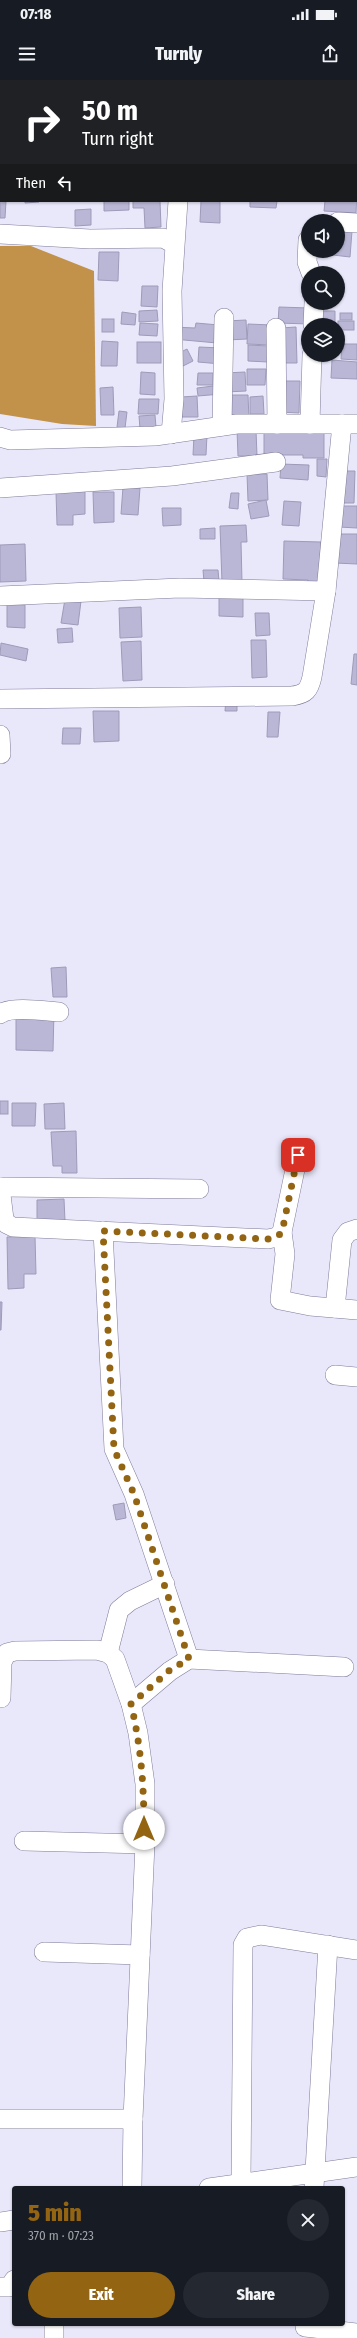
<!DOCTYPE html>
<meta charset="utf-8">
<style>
body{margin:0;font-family:"Fira Sans Condensed",sans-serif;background:#242831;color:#f1f3f6;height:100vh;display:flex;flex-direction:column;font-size:15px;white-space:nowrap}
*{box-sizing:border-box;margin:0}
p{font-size:13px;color:#9ea1a6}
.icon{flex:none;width:22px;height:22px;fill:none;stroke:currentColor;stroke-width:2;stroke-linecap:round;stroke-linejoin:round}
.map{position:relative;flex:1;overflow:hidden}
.sheet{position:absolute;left:12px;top:2106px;width:333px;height:140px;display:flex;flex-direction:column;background:#171b24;border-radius:4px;box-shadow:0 1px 3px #0004}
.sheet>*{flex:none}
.banner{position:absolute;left:0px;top:0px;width:357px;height:122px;box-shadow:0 1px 3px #0004;background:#202124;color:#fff;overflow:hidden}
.buttons{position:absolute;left:301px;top:134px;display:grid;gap:8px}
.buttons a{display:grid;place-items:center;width:44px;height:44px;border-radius:50%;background:#171b24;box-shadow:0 1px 3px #0004;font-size:20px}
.pin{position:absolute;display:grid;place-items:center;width:34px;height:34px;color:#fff;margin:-17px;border-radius:8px;box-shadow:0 2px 6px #0006}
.me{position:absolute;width:44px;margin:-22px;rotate:0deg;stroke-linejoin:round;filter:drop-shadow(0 0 3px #0008)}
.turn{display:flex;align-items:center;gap:14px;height:84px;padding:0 16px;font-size:18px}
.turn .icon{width:52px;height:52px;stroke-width:2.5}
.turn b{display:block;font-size:28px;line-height:34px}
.then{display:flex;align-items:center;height:38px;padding:0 16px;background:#0003;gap:8px;font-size:15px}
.round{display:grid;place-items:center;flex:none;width:42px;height:42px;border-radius:21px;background:#242831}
.headline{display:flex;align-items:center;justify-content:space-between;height:68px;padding:0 16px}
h1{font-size:24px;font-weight:800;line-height:30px;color:#936512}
.primary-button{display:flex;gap:8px;margin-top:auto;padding:8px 16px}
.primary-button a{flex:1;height:46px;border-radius:24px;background:#936512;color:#fff;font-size:16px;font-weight:800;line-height:46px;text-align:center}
.primary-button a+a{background:#242831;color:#f1f3f6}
.status{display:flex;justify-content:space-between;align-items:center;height:28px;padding:0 20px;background:#171b24;direction:ltr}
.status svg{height:11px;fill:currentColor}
header{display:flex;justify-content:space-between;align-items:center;height:52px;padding:0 16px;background:#171b24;font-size:18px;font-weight:800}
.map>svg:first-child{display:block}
.water{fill:#c2924a}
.building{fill:#bab7d6;stroke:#9e9bb9}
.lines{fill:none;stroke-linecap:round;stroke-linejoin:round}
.street-casing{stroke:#7e7b98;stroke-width:20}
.street{stroke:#fff;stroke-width:19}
.route{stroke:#936512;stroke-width:7;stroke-dasharray:0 12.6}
</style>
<div class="status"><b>07:18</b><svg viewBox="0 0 49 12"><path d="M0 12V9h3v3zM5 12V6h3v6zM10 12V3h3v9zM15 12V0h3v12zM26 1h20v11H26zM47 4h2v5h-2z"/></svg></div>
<header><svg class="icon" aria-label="menu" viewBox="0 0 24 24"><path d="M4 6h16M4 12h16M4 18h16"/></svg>Turnly<svg class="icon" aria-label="share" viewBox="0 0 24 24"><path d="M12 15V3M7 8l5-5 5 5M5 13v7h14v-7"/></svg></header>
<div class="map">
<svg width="357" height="2258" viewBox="0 0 357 2258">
<rect width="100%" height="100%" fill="#e9e8fb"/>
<!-- water -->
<path class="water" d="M 0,166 L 31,166 L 94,191 L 96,346 L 62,344 L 0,334 Z"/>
<!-- building -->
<g class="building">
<path d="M 356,110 L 357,110 L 356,133 L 324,131 L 325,121 L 356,121 Z"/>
<path d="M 0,120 L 6,121 L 5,138 L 0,138 Z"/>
<path d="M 25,121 L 39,121 L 39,122 L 25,123 Z"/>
<path d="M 104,121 L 129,121 L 129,130 L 104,131 Z"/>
<path d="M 133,121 L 160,121 L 161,147 L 145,148 L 144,128 L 133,128 Z"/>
<path d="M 201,121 L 220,121 L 220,143 L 200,142 Z"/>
<path d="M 250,121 L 277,121 L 276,128 L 250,127 Z"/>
<path d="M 91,129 L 91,145 L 75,146 L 75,130 Z"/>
<path d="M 338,150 L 352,151 L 350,177 L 333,175 L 333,171 L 338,171 Z"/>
<path d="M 99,172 L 119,172 L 118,201 L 98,200 Z"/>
<path d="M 142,206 L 158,206 L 157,227 L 141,226 Z"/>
<path d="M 279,227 L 309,228 L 309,244 L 278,243 Z"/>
<path d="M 157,230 L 158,241 L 139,242 L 139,231 Z"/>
<path d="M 318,231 L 335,231 L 335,245 L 319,245 Z"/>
<path d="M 122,232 L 136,234 L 135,245 L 121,244 Z"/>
<rect x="340" y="233" width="12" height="7"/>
<rect x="102" y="239" width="12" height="13"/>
<path d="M 246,240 L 247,259 L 227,260 L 226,241 Z"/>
<rect x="338" y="241" width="16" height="9"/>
<path d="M 140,243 L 158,244 L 157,256 L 139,255 Z"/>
<path d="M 196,243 L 219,245 L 217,263 L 173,259 L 173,247 L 195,248 Z"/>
<path d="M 248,244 L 272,245 L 271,265 L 247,264 Z"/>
<path d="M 296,247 L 297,283 L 281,283 L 281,248 Z"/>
<path d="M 102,261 L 118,262 L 117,286 L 101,286 Z"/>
<rect x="137" y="262" width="24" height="21"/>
<path d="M 342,264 L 357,264 L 357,280 L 341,279 Z"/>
<path d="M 248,265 L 269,266 L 268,282 L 248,281 Z"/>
<path d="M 199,267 L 222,268 L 221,284 L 198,282 Z"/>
<path d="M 187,269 L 193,281 L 183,286 L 177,274 Z"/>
<path d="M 332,280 L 357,282 L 357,299 L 331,298 Z"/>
<path d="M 247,289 L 266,289 L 265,305 L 247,305 Z"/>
<path d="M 141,292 L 155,293 L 155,315 L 140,314 Z"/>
<path d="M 245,292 L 246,311 L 226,312 L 225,293 Z"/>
<path d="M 198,293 L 213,293 L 213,305 L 197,305 Z"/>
<path d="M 280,301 L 300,301 L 299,333 L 279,332 Z"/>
<path d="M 221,305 L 221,314 L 198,316 L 197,308 Z"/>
<path d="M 113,307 L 114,335 L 101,335 L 100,308 Z"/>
<path d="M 229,315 L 248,315 L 249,339 L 230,339 Z"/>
<path d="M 197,316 L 198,337 L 182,337 L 181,317 Z"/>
<path d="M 263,316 L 264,334 L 250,334 L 250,317 Z"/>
<path d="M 139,319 L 159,319 L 158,334 L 138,334 Z"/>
<path d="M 119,331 L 127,332 L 125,348 L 117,347 Z"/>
<path d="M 155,335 L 156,347 L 140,349 L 139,336 Z"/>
<path d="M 237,350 L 256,350 L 257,376 L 238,376 Z"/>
<path d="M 264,351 L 324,352 L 324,378 L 303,378 L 303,375 L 264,375 Z"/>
<path d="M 194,355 L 207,355 L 206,375 L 193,375 Z"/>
<path d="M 317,379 L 327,379 L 326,397 L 317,396 Z"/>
<path d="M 281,384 L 309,385 L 308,400 L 280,398 Z"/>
<path d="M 341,391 L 355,391 L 354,423 L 341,423 Z"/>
<path d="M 247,394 L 267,394 L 268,420 L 248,421 Z"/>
<path d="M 123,407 L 140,408 L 138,435 L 121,434 Z"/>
<path d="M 85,411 L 85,434 L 73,435 L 73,445 L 57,445 L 56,412 Z"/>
<path d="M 93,412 L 114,412 L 114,442 L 94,443 Z"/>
<path d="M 231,413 L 239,413 L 238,429 L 229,428 Z"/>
<path d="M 266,420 L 269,436 L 251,439 L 248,424 Z"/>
<path d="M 284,421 L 301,422 L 299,446 L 282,445 Z"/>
<path d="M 340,426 L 357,426 L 357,448 L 339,447 Z"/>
<path d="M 162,428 L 181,428 L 181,445 L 163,446 Z"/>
<path d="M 246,445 L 247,462 L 241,462 L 242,502 L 222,503 L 220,446 Z"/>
<path d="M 215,448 L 215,459 L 200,459 L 200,449 Z"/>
<path d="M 336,454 L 357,454 L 357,484 L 335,483 Z"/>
<path d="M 284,461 L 321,462 L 319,504 L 308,503 L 308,500 L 283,499 Z"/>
<path d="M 25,464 L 26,501 L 0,502 L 0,465 Z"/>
<path d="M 203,490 L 218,490 L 219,501 L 204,502 Z"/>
<path d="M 219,515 L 243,515 L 243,537 L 219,536 Z"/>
<path d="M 65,519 L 81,521 L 78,545 L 61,543 Z"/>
<path d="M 7,524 L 25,525 L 25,548 L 7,547 Z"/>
<path d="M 141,527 L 142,557 L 120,558 L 119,528 Z"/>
<path d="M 255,533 L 269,533 L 270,555 L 256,556 Z"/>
<path d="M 72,548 L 73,562 L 58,563 L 57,549 Z"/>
<path d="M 251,560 L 266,560 L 267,597 L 252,598 Z"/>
<path d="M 141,561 L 142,600 L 123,601 L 121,562 Z"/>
<path d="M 1,563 L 28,569 L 26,581 L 0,575 Z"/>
<path d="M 354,574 L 357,574 L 357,605 L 351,604 Z"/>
<path d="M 226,618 L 237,619 L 237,631 L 225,631 Z"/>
<path d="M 93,631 L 119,631 L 119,661 L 94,662 Z"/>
<path d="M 268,632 L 280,632 L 278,657 L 267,657 Z"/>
<path d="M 63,648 L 81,648 L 80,664 L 62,664 Z"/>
<path d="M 66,887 L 67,917 L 53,917 L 51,888 Z"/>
<path d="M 16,932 L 54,932 L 53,971 L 16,970 Z"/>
<rect x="0" y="1021" width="8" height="13"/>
<path d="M 12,1023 L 36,1023 L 35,1046 L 12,1046 Z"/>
<path d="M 64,1023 L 65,1049 L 45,1049 L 44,1024 Z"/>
<path d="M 76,1051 L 77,1093 L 62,1093 L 62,1086 L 53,1086 L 51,1052 Z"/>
<path d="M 64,1119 L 65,1141 L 37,1141 L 37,1120 Z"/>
<path d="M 35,1156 L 36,1194 L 24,1194 L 24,1208 L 8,1209 L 7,1157 Z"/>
<path d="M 0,1222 L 2,1222 L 1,1250 L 0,1250 Z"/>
<path d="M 124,1423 L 126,1438 L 116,1440 L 113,1425 Z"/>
</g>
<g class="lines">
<!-- street casing -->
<g class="street-casing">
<g id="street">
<path d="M 187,0 L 187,1"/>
<path d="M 338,142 L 357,143"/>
<path d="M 0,154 L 90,159 L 163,158 L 174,164"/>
<path d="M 308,160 L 307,182 L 311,193"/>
<path d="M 313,245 L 314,223"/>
<path d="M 276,248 L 277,344"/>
<path d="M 310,344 L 312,275"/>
<path d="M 222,346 L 224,238"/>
<path d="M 171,354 L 174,319 L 172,211 L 178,121"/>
<path d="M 0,357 L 10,360 L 155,356 L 237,344 L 357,344"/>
<path d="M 0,408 L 172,396 L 276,382"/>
<path d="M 0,516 L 180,508 L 326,511"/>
<path d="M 0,619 L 292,616 C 306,614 309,610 312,597 L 326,511 L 342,344"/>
<path d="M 0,655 L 1,674"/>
<path d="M 0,934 C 11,926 45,931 59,932"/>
<path d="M 0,1107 L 4,1139 L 7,1144 L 13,1147 L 268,1159 L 277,1157 L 282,1152 L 298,1075"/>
<path d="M 0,1107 L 199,1109"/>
<path d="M 103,1151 L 114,1369 L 134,1414 L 189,1579"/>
<path d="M 282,1152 L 285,1174 L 280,1220 L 310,1226 L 357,1230"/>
<path d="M 335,1228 L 342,1160 L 348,1152 L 357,1149"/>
<path d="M 335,1295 L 357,1297"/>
<path d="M 108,1573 L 119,1530 L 130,1521 L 165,1504"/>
<path d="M 1,1618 L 2,1582 L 7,1573 L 15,1571 L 97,1570 L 108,1573 L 115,1579 L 131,1624 L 138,1653 L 145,1704 L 145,1764 L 133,2039 L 132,2108"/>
<path d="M 131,1624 L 170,1591 L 189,1579 L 344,1587"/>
<path d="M 24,1761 L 145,1764"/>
<path d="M 44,1872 L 140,1875"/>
<path d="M 0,2039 L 133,2039"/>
<path d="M 241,2103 L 243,1865 L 247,1858 L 261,1855 L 357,1870"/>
<path d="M 209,2108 L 357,2087"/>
<path d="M 314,2108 L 328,1865"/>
<path d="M 0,2142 L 14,2140"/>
<path d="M 0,2207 L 10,2207 L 14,2200"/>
<path d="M 305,2247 L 357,2253"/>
<path d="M 54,2258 L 54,2244"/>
</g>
</g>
<!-- street -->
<use href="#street" class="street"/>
</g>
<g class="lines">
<!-- route -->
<path class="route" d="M 144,1749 C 144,1706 141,1666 131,1624 L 170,1590 L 189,1579 L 134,1414 L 114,1369 L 103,1151 L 268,1159 L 277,1157 L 282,1152 L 298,1075"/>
</g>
</svg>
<div class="buttons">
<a><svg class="icon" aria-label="sound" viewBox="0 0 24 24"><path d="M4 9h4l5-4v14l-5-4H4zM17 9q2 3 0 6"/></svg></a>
<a><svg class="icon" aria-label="search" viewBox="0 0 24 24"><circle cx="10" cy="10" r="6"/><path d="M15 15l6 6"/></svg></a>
<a><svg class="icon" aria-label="layers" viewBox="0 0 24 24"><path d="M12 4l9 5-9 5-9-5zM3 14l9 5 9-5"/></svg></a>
</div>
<div class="pin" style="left:298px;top:1075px;background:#d93025"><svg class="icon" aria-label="arrive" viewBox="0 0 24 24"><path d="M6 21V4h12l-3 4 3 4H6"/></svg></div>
<svg class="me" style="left:144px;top:1749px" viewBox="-20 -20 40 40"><circle r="19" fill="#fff"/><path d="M0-13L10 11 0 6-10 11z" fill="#936512"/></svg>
<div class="banner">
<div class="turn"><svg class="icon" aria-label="right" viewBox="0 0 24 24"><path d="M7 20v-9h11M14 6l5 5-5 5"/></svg><div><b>50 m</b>Turn right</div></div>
<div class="then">Then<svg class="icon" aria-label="left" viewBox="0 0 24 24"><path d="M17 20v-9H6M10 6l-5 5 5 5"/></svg></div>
</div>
<section class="sheet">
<div class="headline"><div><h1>5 min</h1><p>370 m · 07:23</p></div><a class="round"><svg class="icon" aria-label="close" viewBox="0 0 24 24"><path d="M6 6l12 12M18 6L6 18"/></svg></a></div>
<div class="primary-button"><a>Exit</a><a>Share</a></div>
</section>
</div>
